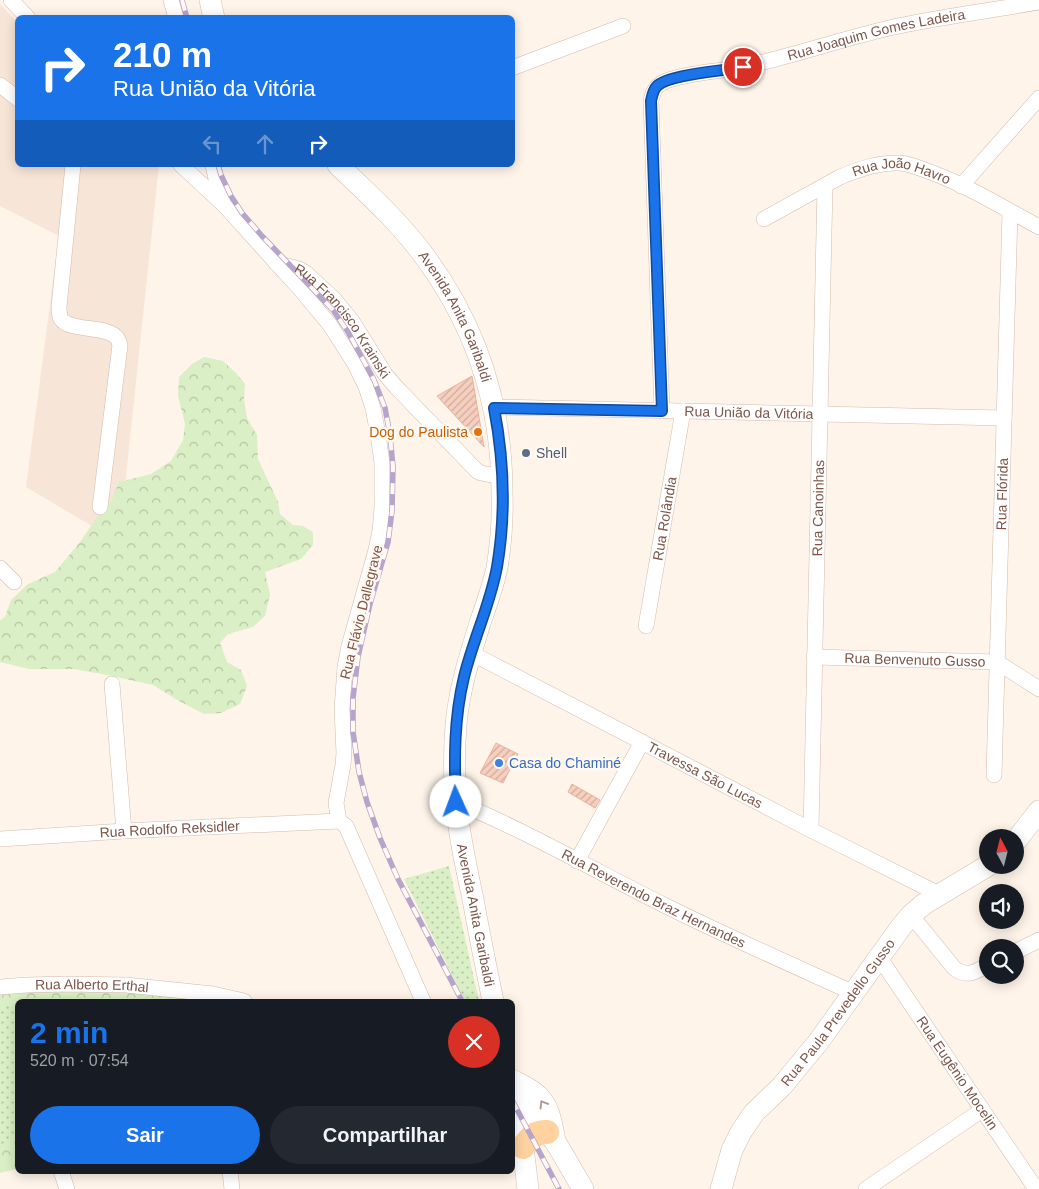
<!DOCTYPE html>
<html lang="pt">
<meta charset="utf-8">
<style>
body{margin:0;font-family:Helvetica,sans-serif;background:#242831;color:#f1f3f6;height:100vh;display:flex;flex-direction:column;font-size:19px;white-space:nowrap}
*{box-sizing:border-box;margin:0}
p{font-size:16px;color:#9ea1a6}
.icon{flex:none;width:28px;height:28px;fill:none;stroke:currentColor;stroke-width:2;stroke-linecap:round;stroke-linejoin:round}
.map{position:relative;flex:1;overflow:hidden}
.details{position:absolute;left:15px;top:999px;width:500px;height:175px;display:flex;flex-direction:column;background:#171b24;border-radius:8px;box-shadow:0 2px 12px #0003}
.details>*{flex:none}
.banner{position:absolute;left:15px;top:15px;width:500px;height:152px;border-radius:8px;box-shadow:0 2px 12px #0003;background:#1a73e8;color:#fff;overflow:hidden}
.needle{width:32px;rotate:353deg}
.controls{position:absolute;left:979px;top:829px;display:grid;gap:10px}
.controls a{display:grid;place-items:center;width:45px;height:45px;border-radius:50%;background:#171b24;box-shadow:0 2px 12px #0003;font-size:25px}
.pin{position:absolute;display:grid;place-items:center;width:42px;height:42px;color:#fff;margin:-21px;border:2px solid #fff;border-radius:50%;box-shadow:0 1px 5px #0007}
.me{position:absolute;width:55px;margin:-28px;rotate:358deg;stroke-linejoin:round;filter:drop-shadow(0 0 4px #0008)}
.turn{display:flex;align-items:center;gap:18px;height:105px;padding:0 15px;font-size:22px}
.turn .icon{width:65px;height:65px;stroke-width:2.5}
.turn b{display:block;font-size:35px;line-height:42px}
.lanes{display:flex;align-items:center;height:48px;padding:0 15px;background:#0003;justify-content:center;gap:25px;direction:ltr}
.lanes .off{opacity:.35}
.round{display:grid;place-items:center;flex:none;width:52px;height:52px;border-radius:26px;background:#242831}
.headline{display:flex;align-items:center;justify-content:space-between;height:85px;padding:0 15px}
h1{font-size:30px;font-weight:800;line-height:38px;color:#1a73e8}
.cta{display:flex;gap:10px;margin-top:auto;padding:10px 15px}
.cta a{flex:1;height:58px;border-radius:30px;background:#1a73e8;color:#fff;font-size:20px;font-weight:800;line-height:58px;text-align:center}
.cta a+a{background:#242831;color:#f1f3f6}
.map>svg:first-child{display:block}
.residential{fill:#f7e5d7}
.forest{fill:url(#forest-crowns)}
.park{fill:url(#park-dots)}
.building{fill:url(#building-hatch);stroke:#ecb39c}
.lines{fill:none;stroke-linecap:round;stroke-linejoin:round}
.street-casing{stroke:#d3baad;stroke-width:16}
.secondary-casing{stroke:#d9bcac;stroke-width:22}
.primary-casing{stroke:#ddd3d0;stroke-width:25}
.street{stroke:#fff;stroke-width:15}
.secondary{stroke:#fff;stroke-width:21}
.primary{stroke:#ffd2a0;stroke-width:24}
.rail-casing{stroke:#b6a4cb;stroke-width:5.5}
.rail{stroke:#fff9f2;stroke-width:4;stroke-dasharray:11;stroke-linecap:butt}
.oneway{stroke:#b19a92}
.route-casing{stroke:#114b97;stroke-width:12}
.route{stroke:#1a73e8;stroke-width:9}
.food-dot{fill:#e8710a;stroke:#fff9f2;stroke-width:2}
.service-dot{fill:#5c6f8a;stroke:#fff9f2;stroke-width:2}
.shop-dot{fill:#3f7fe0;stroke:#fff9f2;stroke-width:2}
.labels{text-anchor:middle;stroke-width:5;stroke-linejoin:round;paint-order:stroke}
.street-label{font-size:14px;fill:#7d5649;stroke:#fff9f2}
.food-label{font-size:14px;fill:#c56008;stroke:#fff9f2;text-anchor:end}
.service-label{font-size:14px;fill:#4e5e75;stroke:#fff9f2;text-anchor:start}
.shop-label{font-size:14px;fill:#366cbe;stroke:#fff9f2;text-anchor:start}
</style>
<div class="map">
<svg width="1039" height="1189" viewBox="0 0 1039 1189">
<defs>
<pattern id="forest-crowns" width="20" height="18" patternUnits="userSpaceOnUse" patternTransform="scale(1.25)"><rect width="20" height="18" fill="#daefc5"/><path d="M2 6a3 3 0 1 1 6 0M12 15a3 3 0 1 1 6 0" fill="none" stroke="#b6c4a2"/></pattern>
<pattern id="park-dots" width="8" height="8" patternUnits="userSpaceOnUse" patternTransform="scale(1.25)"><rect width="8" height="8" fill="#daefc5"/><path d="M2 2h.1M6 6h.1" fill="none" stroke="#b6c4a2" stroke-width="1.8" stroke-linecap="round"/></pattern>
<pattern id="building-hatch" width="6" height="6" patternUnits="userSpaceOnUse" patternTransform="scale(1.25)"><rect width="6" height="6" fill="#f7cfbe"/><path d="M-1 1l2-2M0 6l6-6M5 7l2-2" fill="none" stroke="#cdab9c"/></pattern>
</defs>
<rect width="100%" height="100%" fill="#fef4e9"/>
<!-- residential -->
<path class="residential" d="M 0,4 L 17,22 L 18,165 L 159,165 L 119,542 L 26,487 L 59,236 L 0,206 Z"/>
<!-- forest -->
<g class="forest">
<path d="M 204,357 L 223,361 L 237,374 L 245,384 L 244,399 L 247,418 L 257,435 L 258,459 L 278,502 L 280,514 L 293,525 L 303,526 L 313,532 L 313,545 L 301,559 L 265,572 L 270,595 L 265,616 L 253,627 L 228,634 L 220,643 L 227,662 L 241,670 L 247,686 L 240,704 L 221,713 L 204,714 L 179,701 L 153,685 L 112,676 L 74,669 L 29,669 L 0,662 L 0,620 L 5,617 L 11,600 L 28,584 L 55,572 L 80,542 L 97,517 L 111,502 L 119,482 L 151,474 L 171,461 L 183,440 L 185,424 L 178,396 L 179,377 L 192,364 Z"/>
<path d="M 67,985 L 199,995 L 204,1001 L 18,1001 L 17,1169 L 0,1173 L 0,992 Z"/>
</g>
<!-- park -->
<g class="park">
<path d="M 449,866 L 479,1001 L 465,1001 L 404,879 Z"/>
<path d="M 17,1004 L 17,1139 L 0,1145 L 0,1007 Z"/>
</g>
<!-- building -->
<g class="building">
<path d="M 472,376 L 473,382 L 484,447 L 437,396 Z"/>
<path d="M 496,743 L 518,754 L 503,783 L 480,773 Z"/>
<path d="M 572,784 L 600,800 L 595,808 L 568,792 Z"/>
</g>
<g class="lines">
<!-- street casing -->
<g class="street-casing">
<g id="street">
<path d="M 11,0 L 28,18"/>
<path d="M 171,0 L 176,18"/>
<path d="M 512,68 L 623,26"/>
<path d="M 0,85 L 18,99"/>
<path d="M 73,165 L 59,307 C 59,311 59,315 61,319 C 70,332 108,325 117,338 C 119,340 119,343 120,345 L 100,507"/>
<path d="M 181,165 L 225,206 L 300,289 L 330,325 L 355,364 L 366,387 L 373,408 L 378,434 L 382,463 L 382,508 L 380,531 L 376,550 L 349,646 L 345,667 L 342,709 L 344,753 L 343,765 L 336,803 L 339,821 L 346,826 L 423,1001"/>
<path d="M 213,165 L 219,193 L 223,202"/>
<path d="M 961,186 L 1039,98"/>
<path id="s1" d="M 764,219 L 840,177 C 859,169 879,162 900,163 C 911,164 922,169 933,173 C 970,187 1004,208 1039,227"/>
<path id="s2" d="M 276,263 L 299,269 L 306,273 L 334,299 L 352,321 L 385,374 L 396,387 L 477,471 L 481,473 L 502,477"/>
<path id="s3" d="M 494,407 L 1004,418"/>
<path id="s4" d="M 662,411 L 651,101 C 653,91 656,85 666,81 C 693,71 724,72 752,65 C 798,54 843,39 889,28 C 938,17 989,11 1039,2"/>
<path d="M 0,568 L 14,582"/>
<path id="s5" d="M 646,626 L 683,411"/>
<path id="s6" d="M 471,653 L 811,830 L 939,894"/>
<path id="s7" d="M 814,657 L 997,662 L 1039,689"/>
<path d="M 112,684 L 124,831"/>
<path id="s8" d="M 994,775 L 1010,212"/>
<path id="s9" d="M 456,802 C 527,831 595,871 664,905 C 726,936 790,964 854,993"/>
<path id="s10" d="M 811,830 L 825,186"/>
<path id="s11" d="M 0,839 L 124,831 L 339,821"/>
<path d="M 577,861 L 642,742"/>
<path d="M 911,915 L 954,968 C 967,978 975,972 988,965"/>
<path d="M 1015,952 L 1039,940"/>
<path id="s12" d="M 879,957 L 1036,1189"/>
<path id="s13" d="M 0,987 L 27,985 L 65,984 L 126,985 L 213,994 L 244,1001"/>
<path d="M 61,1171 L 67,1189"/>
<path d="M 230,1171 L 232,1189"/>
<path d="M 866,1189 L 982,1110"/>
</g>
</g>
<!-- secondary casing -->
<g class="secondary-casing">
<g id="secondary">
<path d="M 210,0 L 214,18"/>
<path id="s14" d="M 338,165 C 366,192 395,218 419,249 C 474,320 502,402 502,492 C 503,517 501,543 497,568 C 493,586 487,603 481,620 C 470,655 459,689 456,725 C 454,750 454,777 456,802 C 459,835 466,867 473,899 C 479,933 486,967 493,1001"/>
<path d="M 1015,842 L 1039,811"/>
<path d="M 512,1080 C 521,1085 532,1089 539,1097 C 550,1108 552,1126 555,1141"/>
<path d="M 513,1098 L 523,1147 L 528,1189"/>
<path d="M 513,1101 L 555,1141 L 583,1189"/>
<path id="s15" d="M 721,1189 L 732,1150 L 741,1132 L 754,1113 L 782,1086 L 819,1041 L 901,927 L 911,915 L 924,904 L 989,865"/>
</g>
</g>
<!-- primary casing -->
<g class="primary-casing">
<path id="primary" d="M 523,1147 C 531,1137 533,1132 547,1132"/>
</g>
<!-- street -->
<use href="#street" class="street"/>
<!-- secondary -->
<use href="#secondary" class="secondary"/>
<!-- primary -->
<use href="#primary" class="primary"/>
<!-- rail casing -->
<g class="rail-casing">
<g id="rail">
<path d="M 182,0 L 187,18"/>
<path d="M 218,165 L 221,175 L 231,196 L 242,213 L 262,236 L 333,310 L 348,332 L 374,380 L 385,408 L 390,435 L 393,467 L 392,511 L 388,542 L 370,604 L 358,657 L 353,698 L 353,732 L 359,772 L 367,802 L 380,838 L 398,879 L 462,1001"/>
<path d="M 512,1100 L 559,1189"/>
</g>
</g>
<!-- rail -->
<use href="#rail" class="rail"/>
</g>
<!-- one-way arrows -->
<defs><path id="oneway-chevron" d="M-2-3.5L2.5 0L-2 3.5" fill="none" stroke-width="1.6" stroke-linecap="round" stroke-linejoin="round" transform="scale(1.25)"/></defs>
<use class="oneway" href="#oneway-chevron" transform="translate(543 1104) rotate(-121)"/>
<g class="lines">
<!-- route casing -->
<g class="route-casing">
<path id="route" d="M 456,802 C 454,760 454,718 464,677 C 473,640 490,605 497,567 C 506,514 504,460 494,408 L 662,411 L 651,101 C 652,96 653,90 657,86 C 669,74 724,71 743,67"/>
</g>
<!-- route -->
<use href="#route" class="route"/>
</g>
<!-- markers -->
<circle class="food-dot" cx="478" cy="432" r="5"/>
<circle class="service-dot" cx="526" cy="453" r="5"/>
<circle class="shop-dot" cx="499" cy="763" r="5"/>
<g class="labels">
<!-- street labels -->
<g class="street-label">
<text dy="5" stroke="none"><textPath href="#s4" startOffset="552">Rua Joaquim Gomes Ladeira</textPath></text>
<text dy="5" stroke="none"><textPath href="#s1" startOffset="151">Rua João Havro</textPath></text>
<text dy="5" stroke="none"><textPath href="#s14" startOffset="194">Avenida Anita Garibaldi</textPath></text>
<text dy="5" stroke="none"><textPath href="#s2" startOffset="92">Rua Francisco Krainski</textPath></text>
<text dy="5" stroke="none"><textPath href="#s3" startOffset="255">Rua União da Vitória</textPath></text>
<text dy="5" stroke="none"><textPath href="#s8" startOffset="281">Rua Flórida</textPath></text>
<text dy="5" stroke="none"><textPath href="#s10" startOffset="322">Rua Canoinhas</textPath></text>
<text dy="5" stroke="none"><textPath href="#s5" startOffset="109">Rua Rolândia</textPath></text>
<text transform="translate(361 612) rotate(-76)" y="5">Rua Flávio Dallegrave</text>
<text dy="5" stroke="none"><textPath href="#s7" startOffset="101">Rua Benvenuto Gusso</textPath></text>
<text dy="5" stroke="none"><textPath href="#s6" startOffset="264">Travessa São Lucas</textPath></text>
<text dy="5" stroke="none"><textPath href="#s11" startOffset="170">Rua Rodolfo Reksidler</textPath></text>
<text dy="5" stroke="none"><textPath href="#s9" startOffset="220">Rua Reverendo Braz Hernandes</textPath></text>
<text dy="5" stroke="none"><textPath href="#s14" startOffset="809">Avenida Anita Garibaldi</textPath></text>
<text dy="5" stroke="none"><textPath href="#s13" startOffset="92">Rua Alberto Erthal</textPath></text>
<text dy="5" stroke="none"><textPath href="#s15" startOffset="215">Rua Paula Prevedello Gusso</textPath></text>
<text dy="5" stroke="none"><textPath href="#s12" startOffset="140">Rua Eugênio Mocelin</textPath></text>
</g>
<!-- food labels -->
<g class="food-label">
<text x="468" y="437">Dog do Paulista</text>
</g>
<!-- service labels -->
<g class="service-label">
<text x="536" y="458">Shell</text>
</g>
<!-- shop labels -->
<g class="shop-label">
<text x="509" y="768">Casa do Chaminé</text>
</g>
</g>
</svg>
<div class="controls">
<a><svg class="needle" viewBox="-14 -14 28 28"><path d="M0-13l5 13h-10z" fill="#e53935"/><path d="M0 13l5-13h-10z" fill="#9ea1a6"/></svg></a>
<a><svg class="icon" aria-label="sound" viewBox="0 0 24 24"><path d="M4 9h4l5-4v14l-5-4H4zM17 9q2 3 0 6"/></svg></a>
<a><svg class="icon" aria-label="search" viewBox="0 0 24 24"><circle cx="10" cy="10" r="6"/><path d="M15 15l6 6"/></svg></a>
</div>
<div class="pin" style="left:743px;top:67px;background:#d93025"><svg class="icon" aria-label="arrive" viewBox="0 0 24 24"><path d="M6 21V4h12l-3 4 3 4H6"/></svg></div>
<svg class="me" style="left:456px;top:802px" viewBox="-20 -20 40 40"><circle r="19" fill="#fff"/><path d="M0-13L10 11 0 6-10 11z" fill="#1a73e8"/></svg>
<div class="banner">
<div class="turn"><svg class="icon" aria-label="right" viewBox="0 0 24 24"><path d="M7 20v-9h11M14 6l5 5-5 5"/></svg><div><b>210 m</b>Rua União da Vitória</div></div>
<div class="lanes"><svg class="icon off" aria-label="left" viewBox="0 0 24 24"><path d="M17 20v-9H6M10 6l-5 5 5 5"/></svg><svg class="icon off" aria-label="ahead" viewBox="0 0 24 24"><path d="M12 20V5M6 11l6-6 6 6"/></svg><svg class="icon" aria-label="right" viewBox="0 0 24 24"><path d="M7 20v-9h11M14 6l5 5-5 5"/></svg></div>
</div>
<section class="details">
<div class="headline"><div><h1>2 min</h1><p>520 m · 07:54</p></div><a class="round" style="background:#d93025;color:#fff"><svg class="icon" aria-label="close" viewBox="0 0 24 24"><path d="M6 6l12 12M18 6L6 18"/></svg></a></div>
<div class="cta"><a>Sair</a><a>Compartilhar</a></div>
</section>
</div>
